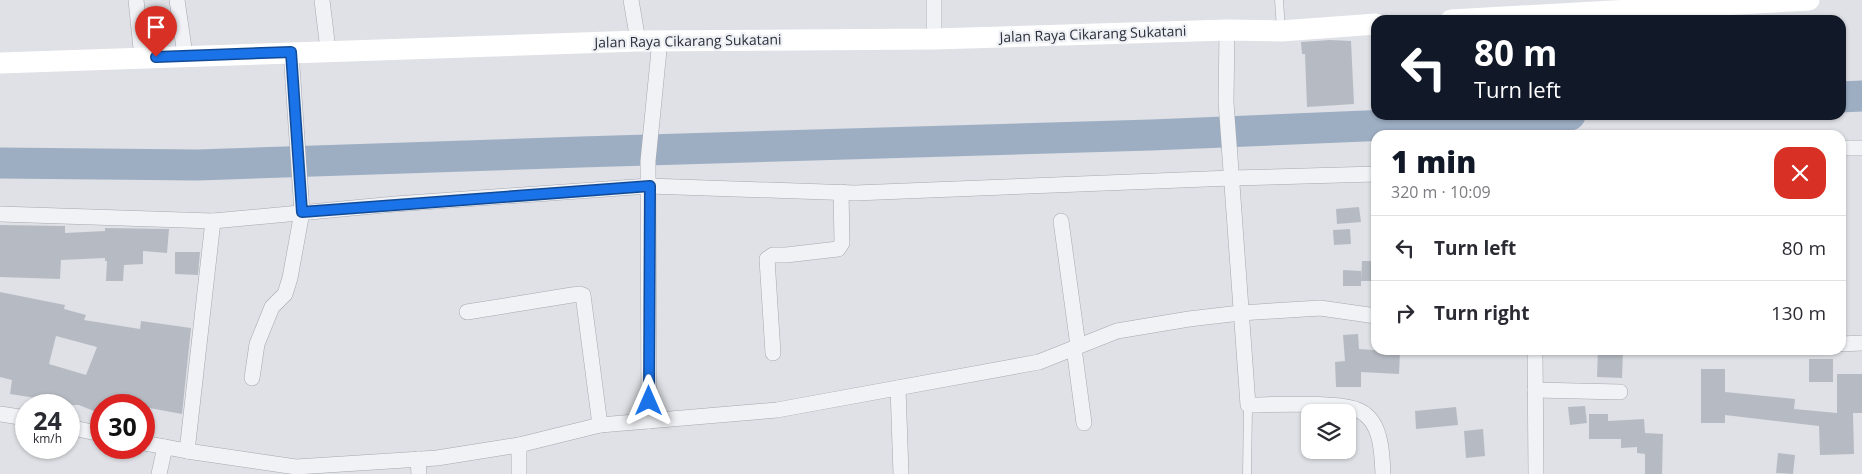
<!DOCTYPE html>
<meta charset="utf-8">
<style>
body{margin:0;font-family:"Open Sans",sans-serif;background:#f7f7f7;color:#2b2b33;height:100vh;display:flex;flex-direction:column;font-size:19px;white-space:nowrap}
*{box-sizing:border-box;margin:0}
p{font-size:16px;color:#7c7c81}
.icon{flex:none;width:28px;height:28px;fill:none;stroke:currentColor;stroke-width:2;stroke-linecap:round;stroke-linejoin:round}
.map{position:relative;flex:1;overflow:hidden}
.drawer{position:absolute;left:1371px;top:130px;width:475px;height:225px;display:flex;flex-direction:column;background:#fff;border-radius:15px;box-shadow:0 1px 4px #0004}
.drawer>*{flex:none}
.banner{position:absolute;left:1371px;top:15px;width:475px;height:105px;border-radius:15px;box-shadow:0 1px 4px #0004;background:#111827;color:#fff;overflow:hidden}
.buttons{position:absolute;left:1301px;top:404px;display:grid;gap:10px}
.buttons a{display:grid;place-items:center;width:55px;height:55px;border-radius:10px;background:#fff;box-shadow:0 1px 4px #0004;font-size:25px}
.speed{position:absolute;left:15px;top:394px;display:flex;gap:10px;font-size:25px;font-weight:700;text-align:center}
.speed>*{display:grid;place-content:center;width:65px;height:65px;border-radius:50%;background:#fff;box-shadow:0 1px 4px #0004;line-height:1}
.speed small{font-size:12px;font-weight:400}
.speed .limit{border:8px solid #d22;background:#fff;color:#111}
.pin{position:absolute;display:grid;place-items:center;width:42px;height:42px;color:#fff;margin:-51px -21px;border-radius:50% 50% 50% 0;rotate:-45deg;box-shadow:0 0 5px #0007}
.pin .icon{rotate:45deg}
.me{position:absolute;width:55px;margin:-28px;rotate:0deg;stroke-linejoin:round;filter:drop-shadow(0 0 4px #0008)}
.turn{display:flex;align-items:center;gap:18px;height:105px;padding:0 20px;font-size:22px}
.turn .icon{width:65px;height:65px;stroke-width:2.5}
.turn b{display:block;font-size:35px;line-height:42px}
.round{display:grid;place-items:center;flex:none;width:52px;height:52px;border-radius:15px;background:#f7f7f7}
.summary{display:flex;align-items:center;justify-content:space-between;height:85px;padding:0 20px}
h1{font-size:30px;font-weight:800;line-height:38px;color:#111827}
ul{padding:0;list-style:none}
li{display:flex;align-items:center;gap:15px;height:65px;padding:0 20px;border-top:1px solid #e1e1e2}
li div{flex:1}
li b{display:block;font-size:19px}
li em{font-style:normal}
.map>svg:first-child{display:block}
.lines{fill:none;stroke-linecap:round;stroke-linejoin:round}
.river{stroke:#9daec3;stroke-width:31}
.building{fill:#b6bbc3;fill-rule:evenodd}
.lane-casing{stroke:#a5a8b0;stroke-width:9}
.street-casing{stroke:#a5a8b0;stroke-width:16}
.lane{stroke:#f1f2f5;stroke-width:8}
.street{stroke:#f1f2f5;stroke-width:15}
.secondary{stroke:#fff;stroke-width:21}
.route-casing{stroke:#114b97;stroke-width:12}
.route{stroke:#1a73e8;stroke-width:9}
.labels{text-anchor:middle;stroke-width:4.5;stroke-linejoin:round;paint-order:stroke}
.street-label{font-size:14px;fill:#292f3c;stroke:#eef0f4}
</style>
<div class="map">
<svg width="1862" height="474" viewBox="0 0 1862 474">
<rect width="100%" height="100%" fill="#dfe1e6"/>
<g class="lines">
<!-- river -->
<g class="river">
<path d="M 1841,97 L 1862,96"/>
<path d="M 0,163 L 198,165 L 581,152 L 1151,135 L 1483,121 L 1570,115"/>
</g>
</g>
<!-- building -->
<g class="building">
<path d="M 1330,40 L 1351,41 L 1354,104 L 1307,107 L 1305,54 L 1302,54 L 1301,42 Z"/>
<path d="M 1359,207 L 1361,222 L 1337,224 L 1336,209 Z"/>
<path d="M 0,225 L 65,226 L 65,233 L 105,231 L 105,228 L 169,229 L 167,253 L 143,251 L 143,264 L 124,265 L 123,281 L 106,281 L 107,261 L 105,261 L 105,258 L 61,260 L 60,279 L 0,277 Z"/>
<path d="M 1350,229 L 1351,244 L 1334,245 L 1333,230 Z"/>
<path d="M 175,252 L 200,252 L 198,275 L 175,274 Z"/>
<path d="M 1362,261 L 1376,261 L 1376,281 L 1361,281 Z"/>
<path d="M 1343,270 L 1361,271 L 1361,286 L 1343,286 Z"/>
<path d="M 0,292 L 65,305 L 64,309 L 86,315 L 84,320 L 140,329 L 141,321 L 191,328 L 182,414 L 144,407 L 144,405 L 101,405 L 101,414 L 79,405 L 35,405 L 36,398 L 10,394 L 12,380 L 0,377 ZM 56,336 L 97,347 L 86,375 L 49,364 Z"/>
<path d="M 1358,334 L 1359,349 L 1400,352 L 1399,374 L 1361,372 L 1361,387 L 1336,387 L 1335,362 L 1345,361 L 1343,335 Z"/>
<path d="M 1598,350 L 1623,350 L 1622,378 L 1597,377 Z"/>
<rect x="1809" y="359" width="24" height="23"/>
<path d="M 1701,369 L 1725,369 L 1725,392 L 1795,399 L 1794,409 L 1837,413 L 1837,374 L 1862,374 L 1862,413 L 1853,413 L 1854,454 L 1820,455 L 1819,426 L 1725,415 L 1725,423 L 1701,423 Z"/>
<path d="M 1585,406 L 1587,423 L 1570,425 L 1568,407 Z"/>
<path d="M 1456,407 L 1458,425 L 1416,429 L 1415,411 Z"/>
<path d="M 1589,414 L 1608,414 L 1608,421 L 1644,419 L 1645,433 L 1663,434 L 1662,474 L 1645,474 L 1645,454 L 1637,453 L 1637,447 L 1621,448 L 1621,439 L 1589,439 Z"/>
<path d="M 1483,429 L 1485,456 L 1466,458 L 1464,431 Z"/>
<path d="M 1778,453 L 1795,455 L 1793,474 L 1776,473 Z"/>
</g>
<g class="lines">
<!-- lane casing -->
<g class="lane-casing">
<g id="lane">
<path d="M 1279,0 L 1281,29"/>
<path d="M 1247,474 L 1248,405"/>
</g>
</g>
<!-- street casing -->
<g class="street-casing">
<g id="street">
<path d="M 136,0 L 142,58"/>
<path d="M 177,0 L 185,55"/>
<path d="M 322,0 L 328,50"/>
<path d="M 631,0 L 638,41"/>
<path d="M 934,0 L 934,39"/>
<path d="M 1227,30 L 1226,102 L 1248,405 C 1272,405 1342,401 1360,411 C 1382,422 1382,454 1383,474"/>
<path d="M 1841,148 L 1862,148"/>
<path d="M 0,214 L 213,221 L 395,204 L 649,186 L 855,193 L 1232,178 L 1376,174"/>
<path d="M 1061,221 L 1078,346"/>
<path d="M 467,312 L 572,295 L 580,294 L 583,295 L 600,425"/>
<path d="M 1841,344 L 1862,343"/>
<path d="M 1074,348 L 1084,423"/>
<path d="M 1535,350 L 1536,474"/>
<path d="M 773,353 L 767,259 L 773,255 L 786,255 L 838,249 L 842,243 L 841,192"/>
<path d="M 252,378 L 257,344 L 272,307 L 285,294 L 290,278 L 302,212 L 291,52"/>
<path d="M 898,388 L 901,474"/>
<path d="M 1535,390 L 1620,392"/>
<path d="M 0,414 L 26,418"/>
<path d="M 649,421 L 648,161 L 660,40"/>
<path d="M 69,427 L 101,434"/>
<path d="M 144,443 L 187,451 L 296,467 L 437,458 L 519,445 L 600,425 L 777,410 L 1039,362 L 1117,331 L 1189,319 L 1240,313 L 1320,308 L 1376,316"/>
<path d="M 519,445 L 519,474"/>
<path d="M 187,451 L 213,221"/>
<path d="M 418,459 L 419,474"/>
<path d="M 159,474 L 165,447"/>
</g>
</g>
<!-- lane -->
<use href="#lane" class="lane"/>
<!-- street -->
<use href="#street" class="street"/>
<!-- secondary -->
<g class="secondary">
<path d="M 1451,20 L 1809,0"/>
<path d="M 0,63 L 638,41 L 934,39 L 1227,30 L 1281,31 L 1376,24"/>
</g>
</g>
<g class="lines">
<!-- route casing -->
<g class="route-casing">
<path id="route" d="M 156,57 L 291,52 L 302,212 L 650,186 L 649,401"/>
</g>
<!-- route -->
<use href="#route" class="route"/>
</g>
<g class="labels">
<!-- street labels -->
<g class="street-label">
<text transform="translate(1093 34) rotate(-2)" y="5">Jalan Raya Cikarang Sukatani</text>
<text transform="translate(688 41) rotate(-1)" y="5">Jalan Raya Cikarang Sukatani</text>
</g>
</g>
</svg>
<div class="buttons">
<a><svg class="icon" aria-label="layers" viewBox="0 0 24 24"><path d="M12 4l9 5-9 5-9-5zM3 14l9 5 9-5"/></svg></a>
</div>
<div class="speed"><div>24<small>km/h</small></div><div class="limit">30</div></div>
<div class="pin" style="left:156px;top:57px;background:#d93025"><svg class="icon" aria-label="arrive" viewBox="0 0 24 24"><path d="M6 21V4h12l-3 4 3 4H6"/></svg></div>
<svg class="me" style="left:649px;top:401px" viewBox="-20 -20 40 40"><path d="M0-17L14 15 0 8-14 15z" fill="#1a73e8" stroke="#fff" stroke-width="4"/></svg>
<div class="banner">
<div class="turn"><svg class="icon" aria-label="left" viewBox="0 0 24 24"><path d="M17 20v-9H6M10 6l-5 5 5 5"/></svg><div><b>80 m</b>Turn left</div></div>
</div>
<section class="drawer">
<div class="summary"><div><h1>1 min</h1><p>320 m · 10:09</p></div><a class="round" style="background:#d93025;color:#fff"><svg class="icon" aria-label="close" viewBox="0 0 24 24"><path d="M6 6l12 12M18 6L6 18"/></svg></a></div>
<ul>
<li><svg class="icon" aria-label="left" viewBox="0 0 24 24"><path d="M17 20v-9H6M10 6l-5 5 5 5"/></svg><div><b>Turn left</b></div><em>80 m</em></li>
<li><svg class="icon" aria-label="right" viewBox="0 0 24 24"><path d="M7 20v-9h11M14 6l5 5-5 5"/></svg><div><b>Turn right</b></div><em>130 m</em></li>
</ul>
</section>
</div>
